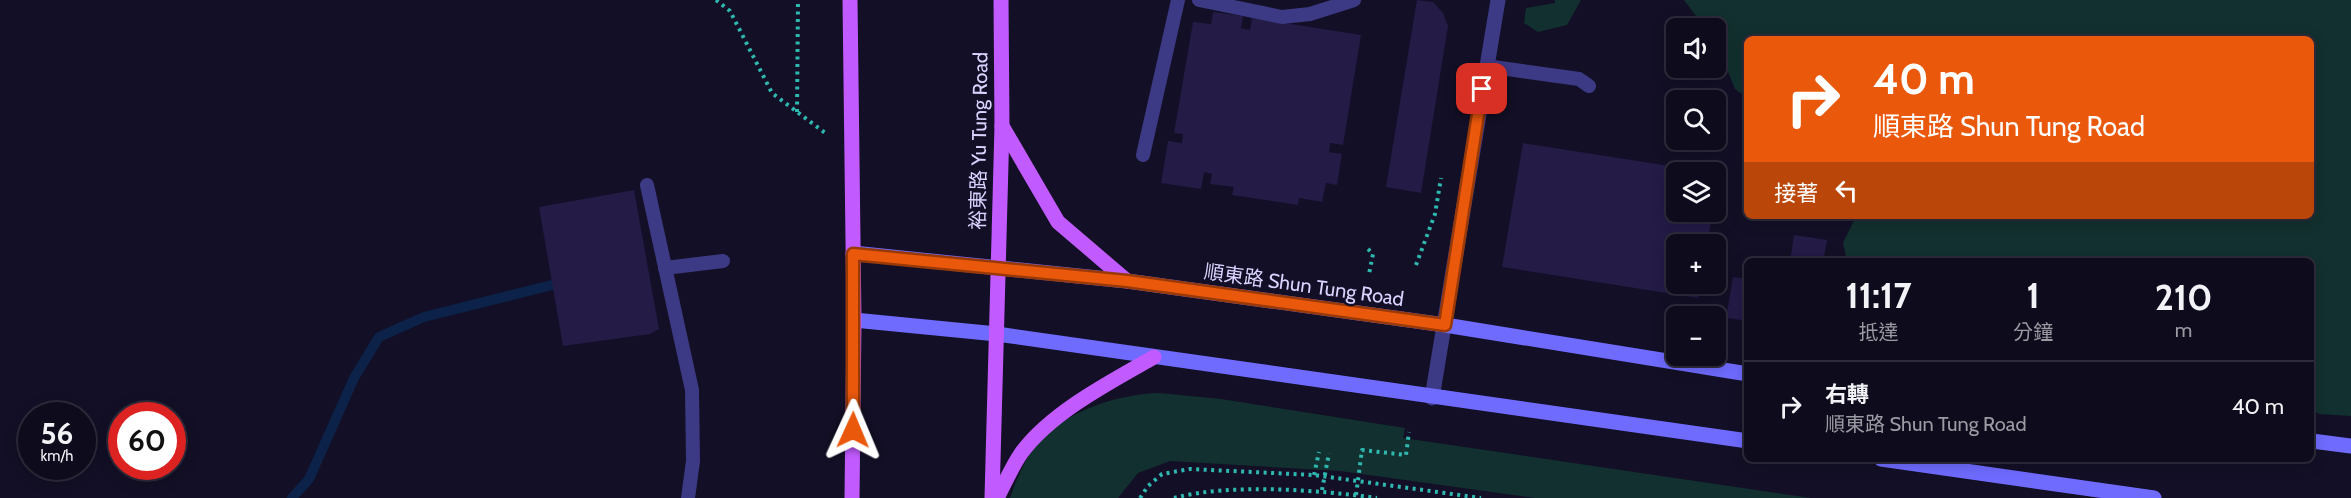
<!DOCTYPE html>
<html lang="zh-TW">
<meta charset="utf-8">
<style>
body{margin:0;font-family:Cabin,"Noto Sans TC",sans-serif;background:#1c1929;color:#f1f3f6;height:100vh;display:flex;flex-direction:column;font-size:22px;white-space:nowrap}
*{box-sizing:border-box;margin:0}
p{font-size:20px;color:#9b9ba3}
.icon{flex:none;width:33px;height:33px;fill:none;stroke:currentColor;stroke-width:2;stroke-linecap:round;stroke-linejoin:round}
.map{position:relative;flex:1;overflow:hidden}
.side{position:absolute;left:1744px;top:258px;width:570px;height:204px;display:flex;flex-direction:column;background:#0e0b1c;border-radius:9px;box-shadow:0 3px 15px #0003,0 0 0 2px #2e2b3b}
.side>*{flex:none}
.guide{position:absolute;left:1744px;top:36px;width:570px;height:183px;border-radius:9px;box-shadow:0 3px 15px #0003,0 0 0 2px #2e2b3b;background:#ea580c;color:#fff;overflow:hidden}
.buttons{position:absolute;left:1666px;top:18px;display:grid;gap:12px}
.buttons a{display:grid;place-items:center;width:60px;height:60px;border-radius:9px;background:#0e0b1c;box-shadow:0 3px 15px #0003,0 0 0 2px #2e2b3b;font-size:30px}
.speed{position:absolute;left:18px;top:402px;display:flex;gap:12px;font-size:30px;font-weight:700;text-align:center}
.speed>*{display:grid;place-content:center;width:78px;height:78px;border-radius:50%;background:#0e0b1c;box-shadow:0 3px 15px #0003,0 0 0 2px #2e2b3b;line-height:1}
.speed small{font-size:15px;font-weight:400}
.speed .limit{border:9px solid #d22;background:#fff;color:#111}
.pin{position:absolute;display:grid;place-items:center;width:51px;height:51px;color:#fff;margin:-26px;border-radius:12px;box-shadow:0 3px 9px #0006}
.me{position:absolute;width:66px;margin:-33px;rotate:1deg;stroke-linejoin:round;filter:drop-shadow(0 0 4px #0008)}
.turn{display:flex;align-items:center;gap:21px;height:126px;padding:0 30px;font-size:27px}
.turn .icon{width:78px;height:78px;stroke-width:2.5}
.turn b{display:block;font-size:42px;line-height:51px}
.then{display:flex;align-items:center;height:57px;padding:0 30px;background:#0003;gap:12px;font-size:22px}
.eta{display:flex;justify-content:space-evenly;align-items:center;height:102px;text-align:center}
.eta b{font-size:36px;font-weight:700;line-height:42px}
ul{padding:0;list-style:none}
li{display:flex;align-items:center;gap:18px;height:90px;padding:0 30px;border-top:2px solid #2e2b3b}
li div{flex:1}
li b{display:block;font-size:22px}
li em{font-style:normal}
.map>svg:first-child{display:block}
.green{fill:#12302f}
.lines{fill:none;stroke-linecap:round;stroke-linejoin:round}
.stream{stroke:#0c2248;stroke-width:10}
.building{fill:#241b47}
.path{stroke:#2fb8b0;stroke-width:4;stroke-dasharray:3 4.5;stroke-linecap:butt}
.service{stroke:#3d3a85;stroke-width:14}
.minor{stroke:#3d3a85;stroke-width:15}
.secondary{stroke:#6f6bff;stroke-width:15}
.primary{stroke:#c25bff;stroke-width:15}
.route-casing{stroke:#983908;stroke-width:15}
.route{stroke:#ea580c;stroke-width:10}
.labels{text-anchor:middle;stroke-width:5;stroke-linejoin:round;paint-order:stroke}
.street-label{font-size:20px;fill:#d9d4ff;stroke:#130f26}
</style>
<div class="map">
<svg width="2351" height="498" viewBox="0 0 2351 498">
<rect width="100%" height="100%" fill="#130f26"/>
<!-- green -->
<g class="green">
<path d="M 1555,0 L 1581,0 L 1567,25 L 1538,32 L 1524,23 L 1526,8 L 1555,3 Z"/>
<path d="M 1684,0 L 2351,0 L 2351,416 L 2319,414 L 2312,410 L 2312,261 L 1847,261 L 1843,243 L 1856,216 L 2312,216 L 2312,39 L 1748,39 L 1747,98 L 1735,89 L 1716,42 L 1716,28 L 1705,28 Z"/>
<path d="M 1159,393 L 1221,399 L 1405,428 L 1403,438 L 1811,498 L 1535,498 L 1340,471 L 1170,461 L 1138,473 L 1118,498 L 1010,498 C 1017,477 1031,444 1050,430 C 1081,407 1122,394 1159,393 Z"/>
</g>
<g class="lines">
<!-- stream -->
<path class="stream" d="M 292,498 L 309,479 L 354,378 L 379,337 L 424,317 L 564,282"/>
</g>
<!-- building -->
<g class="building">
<path d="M 1417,0 L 1433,2 L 1443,13 L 1448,26 L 1421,193 L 1386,187 Z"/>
<path d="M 1213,12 L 1243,16 L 1241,28 L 1250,30 L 1252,18 L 1361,35 L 1343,145 L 1330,143 L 1329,152 L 1342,154 L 1337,185 L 1326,183 L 1322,202 L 1299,198 L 1298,205 L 1232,195 L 1234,187 L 1210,184 L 1212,174 L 1204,172 L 1201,189 L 1161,183 L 1168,141 L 1182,143 L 1183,134 L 1174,133 L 1193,22 L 1211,24 Z"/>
<path d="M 1523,143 L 1702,171 L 1677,172 L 1677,212 L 1713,212 L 1707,244 L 1677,244 L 1677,284 L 1701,284 L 1698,298 L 1502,267 Z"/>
<path d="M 634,190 L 659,329 L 650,334 L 563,346 L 539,207 Z"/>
<path d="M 1794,235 L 1827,240 L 1823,261 L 1790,261 Z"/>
<path d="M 1733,277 L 1748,279 L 1748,321 L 1726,318 Z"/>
</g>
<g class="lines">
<!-- path -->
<g class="path">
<path d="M 716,0 L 730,11 L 772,93 L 828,135"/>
<path d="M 797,112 L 798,0"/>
<path d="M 1368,249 L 1373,254 L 1369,274"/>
<path d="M 1416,265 L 1435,214 L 1441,178"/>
<path d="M 1314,475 L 1319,452"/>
<path d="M 1322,490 L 1329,453"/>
<path d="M 1356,495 L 1362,450 L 1406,455 L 1409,432"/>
<path d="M 1140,498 L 1148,486 L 1162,474 L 1190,469 L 1314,475 L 1481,498"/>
<path d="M 1174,498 C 1230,483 1319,490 1377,498"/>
</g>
<!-- service -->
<g class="service">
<path d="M 1199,0 L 1282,17 L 1310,14 L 1354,0"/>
<path d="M 1486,66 L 1579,79 L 1589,86"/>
<path d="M 1143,155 L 1178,0"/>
<path d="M 647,185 L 692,390 L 693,461 L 688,498"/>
<path d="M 665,268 L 723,261"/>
</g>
<!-- minor -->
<path class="minor" d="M 1432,398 L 1498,0"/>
<!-- secondary -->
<g class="secondary">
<path d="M 853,253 L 1127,281 L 1445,325 L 1748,374"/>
<path d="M 854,320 L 997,334 L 1748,441"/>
<path d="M 2312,441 L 2351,446"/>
<path d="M 1881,459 L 2154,498"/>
</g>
<!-- primary -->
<g class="primary">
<path d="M 850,0 L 854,320 L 852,498"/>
<path d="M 1002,126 L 1058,222 L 1127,281"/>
<path d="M 992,498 L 1002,126 L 1001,0"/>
<path d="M 997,498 C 1005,483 1012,466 1022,452 C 1052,412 1110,382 1154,357"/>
</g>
</g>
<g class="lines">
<!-- route casing -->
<g class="route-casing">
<path id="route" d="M 853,430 L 853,254 L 1127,281 L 1445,325 L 1482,89"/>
</g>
<!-- route -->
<use href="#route" class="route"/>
</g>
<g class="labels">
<!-- street labels -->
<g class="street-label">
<text transform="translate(979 141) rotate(-89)" y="7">裕東路 Yu Tung Road</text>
<text transform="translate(1304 285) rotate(8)" y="7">順東路 Shun Tung Road</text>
</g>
</g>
</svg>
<div class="buttons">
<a><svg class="icon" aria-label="sound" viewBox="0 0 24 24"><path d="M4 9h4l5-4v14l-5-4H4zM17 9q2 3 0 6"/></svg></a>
<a><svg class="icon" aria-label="search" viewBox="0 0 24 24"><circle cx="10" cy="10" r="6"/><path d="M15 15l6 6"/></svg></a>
<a><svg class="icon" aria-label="layers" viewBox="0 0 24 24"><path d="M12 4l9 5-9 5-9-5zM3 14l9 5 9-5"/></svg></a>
<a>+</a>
<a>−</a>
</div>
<div class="speed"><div>56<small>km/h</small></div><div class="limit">60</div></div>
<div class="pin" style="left:1482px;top:89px;background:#d93025"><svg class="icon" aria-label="arrive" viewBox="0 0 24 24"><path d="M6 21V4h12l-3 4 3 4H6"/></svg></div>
<svg class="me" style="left:853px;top:430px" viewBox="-20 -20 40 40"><path d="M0-17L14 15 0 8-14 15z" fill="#ea580c" stroke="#fff" stroke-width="4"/></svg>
<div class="guide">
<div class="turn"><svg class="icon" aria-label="right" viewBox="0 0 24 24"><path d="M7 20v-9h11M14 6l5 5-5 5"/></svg><div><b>40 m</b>順東路 Shun Tung Road</div></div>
<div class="then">接著<svg class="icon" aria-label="left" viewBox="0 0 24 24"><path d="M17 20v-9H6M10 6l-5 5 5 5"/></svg></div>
</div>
<section class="side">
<div class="eta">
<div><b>11:17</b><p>抵達</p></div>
<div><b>1</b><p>分鐘</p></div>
<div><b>210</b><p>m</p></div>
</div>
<ul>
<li><svg class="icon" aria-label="right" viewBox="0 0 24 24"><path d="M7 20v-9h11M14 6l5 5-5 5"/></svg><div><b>右轉</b><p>順東路 Shun Tung Road</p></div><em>40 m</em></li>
</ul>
</section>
</div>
